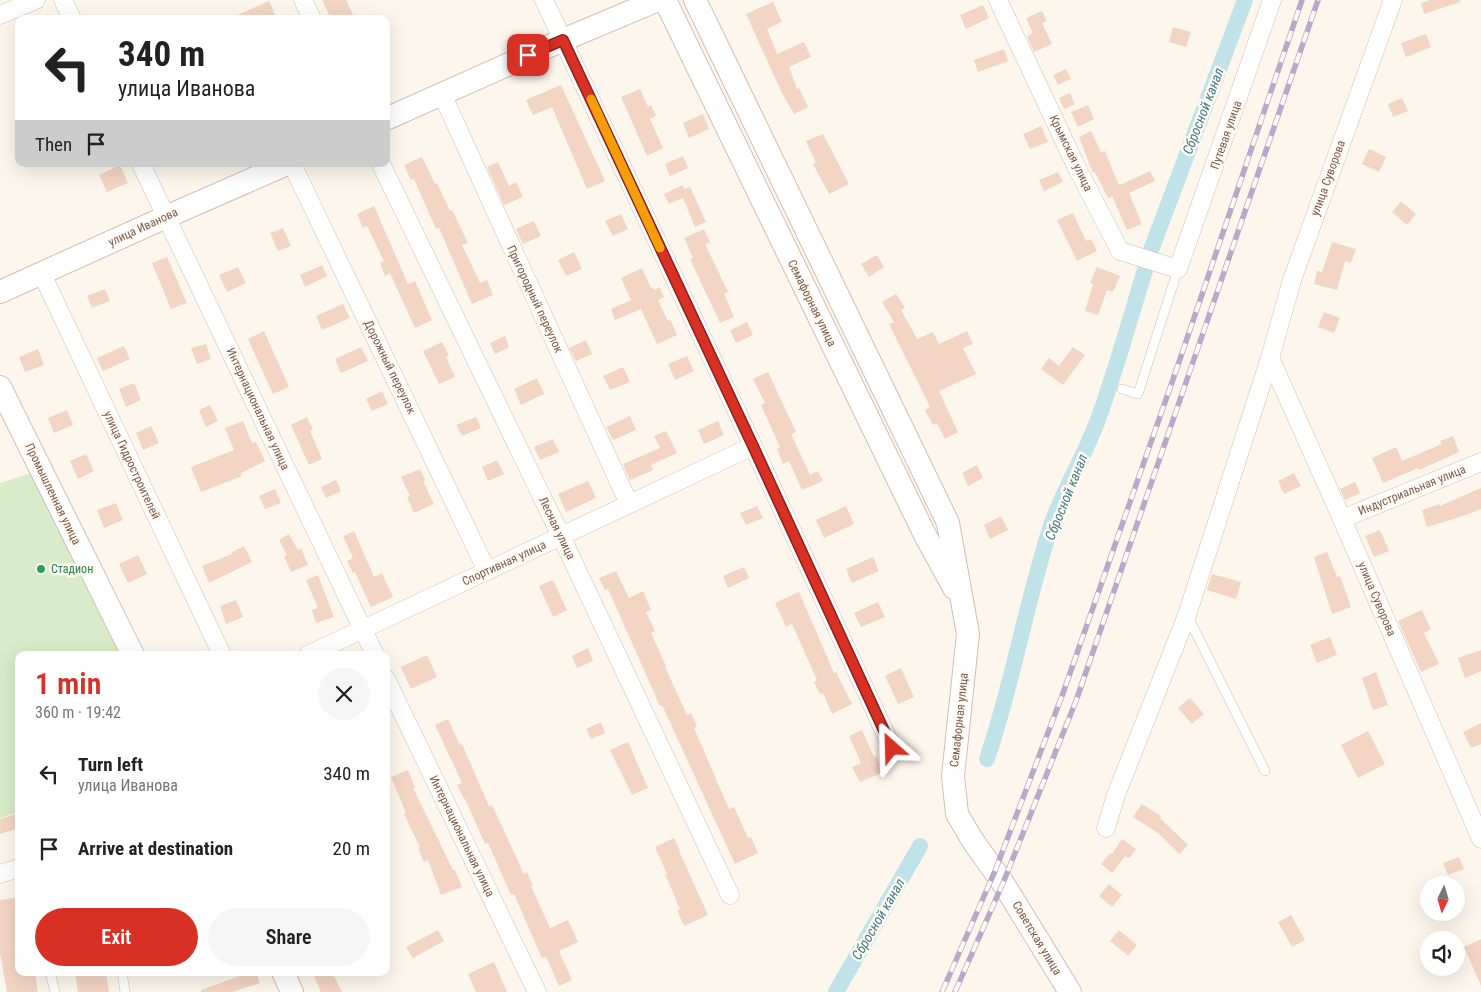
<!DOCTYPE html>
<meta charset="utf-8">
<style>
body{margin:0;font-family:"Roboto Condensed",sans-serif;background:#f6f6f6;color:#222;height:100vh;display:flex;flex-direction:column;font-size:19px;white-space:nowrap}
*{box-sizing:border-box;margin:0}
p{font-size:16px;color:#767676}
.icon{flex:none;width:28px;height:28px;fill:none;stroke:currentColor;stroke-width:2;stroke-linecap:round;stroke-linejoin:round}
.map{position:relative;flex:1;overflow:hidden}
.details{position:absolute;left:15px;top:651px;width:375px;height:325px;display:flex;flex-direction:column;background:#fff;border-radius:10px;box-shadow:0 5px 20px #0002}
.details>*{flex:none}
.guide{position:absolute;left:15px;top:15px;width:375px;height:152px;border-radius:10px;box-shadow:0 5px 20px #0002;background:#fff;color:#222;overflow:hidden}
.needle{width:32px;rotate:185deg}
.controls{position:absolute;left:1420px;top:876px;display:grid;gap:10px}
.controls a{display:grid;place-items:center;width:45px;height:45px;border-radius:50%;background:#fff;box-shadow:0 5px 20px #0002;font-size:25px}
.pin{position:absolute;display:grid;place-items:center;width:42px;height:42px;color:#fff;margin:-21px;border-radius:10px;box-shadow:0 2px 8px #0006}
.me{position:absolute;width:55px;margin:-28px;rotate:335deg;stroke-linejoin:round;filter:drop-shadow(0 0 4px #0008)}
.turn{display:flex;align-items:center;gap:18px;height:105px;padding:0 20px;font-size:22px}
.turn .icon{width:65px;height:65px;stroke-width:2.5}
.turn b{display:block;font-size:35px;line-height:42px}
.then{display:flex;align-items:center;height:48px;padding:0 20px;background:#0003;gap:10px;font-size:19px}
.round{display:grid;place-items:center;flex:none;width:52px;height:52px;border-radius:26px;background:#f6f6f6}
.head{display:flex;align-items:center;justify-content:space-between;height:85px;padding:0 20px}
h1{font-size:30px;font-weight:600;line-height:38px;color:#d93025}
.primary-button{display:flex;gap:10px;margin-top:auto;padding:10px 20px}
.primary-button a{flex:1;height:58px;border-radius:30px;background:#d93025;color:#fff;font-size:20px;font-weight:600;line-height:58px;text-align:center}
.primary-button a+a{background:#f6f6f6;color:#222}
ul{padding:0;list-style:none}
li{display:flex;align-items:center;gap:15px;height:75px;padding:0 20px}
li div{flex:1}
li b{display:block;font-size:19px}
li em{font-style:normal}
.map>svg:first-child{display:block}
.green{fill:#d8ecc9}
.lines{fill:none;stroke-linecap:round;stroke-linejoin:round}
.canal{stroke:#bfe3e8;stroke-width:16}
.building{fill:#f3d5c3}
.service-casing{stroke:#d1beb0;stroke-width:10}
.minor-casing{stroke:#d1beb0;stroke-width:19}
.tertiary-casing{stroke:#d1beb0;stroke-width:24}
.service{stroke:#fff;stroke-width:9}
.minor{stroke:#fff;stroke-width:18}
.tertiary{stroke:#fff;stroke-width:22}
.rail-casing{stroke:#b9a8c9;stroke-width:5.5}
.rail{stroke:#fffaf3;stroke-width:4;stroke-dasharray:11;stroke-linecap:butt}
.route-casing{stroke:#8d1f18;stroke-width:12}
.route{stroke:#d93025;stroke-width:9}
.slow{stroke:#f59e0b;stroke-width:9}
.leisure-dot{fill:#2e9e5b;stroke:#fffaf3;stroke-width:2}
.labels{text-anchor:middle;stroke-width:5;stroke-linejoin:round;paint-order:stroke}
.street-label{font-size:12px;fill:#7a5c4d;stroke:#fffaf3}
.leisure-label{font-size:12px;fill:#27864d;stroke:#fffaf3;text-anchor:start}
.water-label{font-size:14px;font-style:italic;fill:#437c86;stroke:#fffaf3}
</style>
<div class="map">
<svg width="1481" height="992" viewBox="0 0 1481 992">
<rect width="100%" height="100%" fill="#fdf6ec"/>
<!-- green -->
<path class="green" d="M 38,471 L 121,655 L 19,655 L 19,812 L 0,818 L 0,483 Z"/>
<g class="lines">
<!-- canal -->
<g class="canal">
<path d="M 1151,250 L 1245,0"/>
<path d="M 987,759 C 1013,683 1026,602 1051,526 C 1063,490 1084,457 1097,422 C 1116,371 1130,318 1146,267"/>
<path d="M 836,992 L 920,846"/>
</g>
</g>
<!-- building -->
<g class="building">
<path d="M 322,0 L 346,0 L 355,19 L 331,19 Z"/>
<path d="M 1430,0 L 1460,0 L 1460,2 L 1424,14 L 1421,3 Z"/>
<path d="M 269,1 L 277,19 L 229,19 Z"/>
<path d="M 773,2 L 782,22 L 767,29 L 777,54 L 804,42 L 811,57 L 789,67 L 797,89 L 799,88 L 808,107 L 794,114 L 780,89 L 746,14 Z"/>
<path d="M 983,5 L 989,18 L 966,29 L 960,15 Z"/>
<path d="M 1042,11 L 1047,21 L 1042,23 L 1052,44 L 1034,52 L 1027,36 L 1033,33 L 1026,18 Z"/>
<path d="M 1173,27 L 1191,32 L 1186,47 L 1169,42 Z"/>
<path d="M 1426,34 L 1431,47 L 1406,57 L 1401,43 Z"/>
<path d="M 1004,49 L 1008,61 L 978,72 L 974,60 Z"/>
<path d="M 1066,69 L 1071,79 L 1058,85 L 1053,75 Z"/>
<path d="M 561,85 L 605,181 L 587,189 L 552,107 L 533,115 L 526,100 Z"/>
<path d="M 640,89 L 648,107 L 651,105 L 656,116 L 650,119 L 663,148 L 647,156 L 621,97 Z"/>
<path d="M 1070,93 L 1075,104 L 1064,109 L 1059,98 Z"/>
<path d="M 1402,98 L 1408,111 L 1393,117 L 1388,104 Z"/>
<path d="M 1088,105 L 1094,119 L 1078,127 L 1071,112 Z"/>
<path d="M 703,114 L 709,129 L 689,138 L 683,123 Z"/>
<path d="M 1041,126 L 1048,142 L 1030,149 L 1023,134 Z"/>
<path d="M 1091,131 L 1101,152 L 1105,151 L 1118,183 L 1120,185 L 1150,171 L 1155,181 L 1129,193 L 1142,224 L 1127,230 L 1112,196 L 1108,198 L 1095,172 L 1093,173 L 1079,137 Z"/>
<path d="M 823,134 L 849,184 L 829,194 L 813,164 L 816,163 L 806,141 Z"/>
<path d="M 1369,149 L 1386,157 L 1379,172 L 1362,164 Z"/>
<path d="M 683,156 L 688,168 L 670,176 L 665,164 Z"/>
<path d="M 422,157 L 435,184 L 437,183 L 450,211 L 452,210 L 468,243 L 462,245 L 480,283 L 487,280 L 493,295 L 472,304 L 439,228 L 436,229 L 414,179 L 411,180 L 404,165 Z"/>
<path d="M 498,162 L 509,186 L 516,182 L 523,197 L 504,205 L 487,167 Z"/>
<path d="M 120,165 L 128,183 L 107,192 L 99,175 Z"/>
<path d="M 1058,172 L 1063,182 L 1044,191 L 1039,180 Z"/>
<path d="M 683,185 L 684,189 L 690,187 L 706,222 L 695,227 L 683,198 L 669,204 L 664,194 Z"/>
<path d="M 1401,201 L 1416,214 L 1407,225 L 1392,212 Z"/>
<path d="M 374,206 L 408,284 L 415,281 L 432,320 L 415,328 L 390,273 L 385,276 L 380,263 L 384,261 L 367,226 L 363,228 L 357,214 Z"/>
<path d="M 1073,213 L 1086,241 L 1091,239 L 1097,251 L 1077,261 L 1057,220 Z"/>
<path d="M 621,214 L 628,229 L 613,236 L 605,221 Z"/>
<path d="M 534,221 L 541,236 L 523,244 L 516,229 Z"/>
<path d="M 283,228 L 291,246 L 278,251 L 270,233 Z"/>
<path d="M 704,229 L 710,242 L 705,244 L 728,292 L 724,294 L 734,317 L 720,323 L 690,259 L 693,258 L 684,238 Z"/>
<path d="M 1332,242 L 1356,249 L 1351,263 L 1345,261 L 1337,290 L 1314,284 L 1317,271 L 1322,272 Z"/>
<path d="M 574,252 L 582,269 L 566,276 L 558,260 Z"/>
<path d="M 877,255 L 884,267 L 869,277 L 861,264 Z"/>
<path d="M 167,257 L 187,303 L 171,309 L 152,263 Z"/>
<path d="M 322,265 L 327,276 L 305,287 L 300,275 Z"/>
<path d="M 238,267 L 246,283 L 227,292 L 219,275 Z"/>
<path d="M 1097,267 L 1120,276 L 1113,292 L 1107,290 L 1098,315 L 1085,311 L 1093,284 L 1090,283 Z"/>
<path d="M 642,268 L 651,288 L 653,287 L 654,290 L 660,287 L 664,297 L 658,300 L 668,321 L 670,319 L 677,335 L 657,344 L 641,309 L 615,320 L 611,309 L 631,300 L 621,278 Z"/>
<path d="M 105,289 L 110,301 L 92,308 L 87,296 Z"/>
<path d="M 896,294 L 905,308 L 901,310 L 917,339 L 933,332 L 939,344 L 967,331 L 973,344 L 963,348 L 976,374 L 939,391 L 958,432 L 945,439 L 937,423 L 933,425 L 925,410 L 930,407 L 889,324 L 894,322 L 882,302 Z"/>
<path d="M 343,304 L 350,318 L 322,330 L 316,316 Z"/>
<path d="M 1324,312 L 1340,318 L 1334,333 L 1318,327 Z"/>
<path d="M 747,322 L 753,335 L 736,343 L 730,330 Z"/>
<path d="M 264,331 L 289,387 L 273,394 L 248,339 Z"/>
<path d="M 505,336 L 509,347 L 495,354 L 490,343 Z"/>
<path d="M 586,340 L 592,354 L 576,361 L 569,348 Z"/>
<path d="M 442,342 L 449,356 L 446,357 L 455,377 L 439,384 L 423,351 Z"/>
<path d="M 206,344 L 211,359 L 197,364 L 191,348 Z"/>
<path d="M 124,346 L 130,359 L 103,371 L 97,358 Z"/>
<path d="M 361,347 L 368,361 L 341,373 L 335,359 Z"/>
<path d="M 1073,347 L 1085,355 L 1063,385 L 1041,369 L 1049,358 L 1059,366 Z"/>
<path d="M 38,349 L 44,365 L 25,372 L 19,357 Z"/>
<path d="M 687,356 L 694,371 L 675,380 L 668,364 Z"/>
<path d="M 623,367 L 630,382 L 610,390 L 603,376 Z"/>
<path d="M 768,372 L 796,432 L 791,434 L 810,475 L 818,471 L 823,481 L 802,490 L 789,461 L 783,464 L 777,449 L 780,447 L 761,405 L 765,403 L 753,379 Z"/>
<path d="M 537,378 L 544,394 L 521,405 L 514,389 Z"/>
<path d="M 134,383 L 141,400 L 126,407 L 119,389 Z"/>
<path d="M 382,391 L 388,404 L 372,411 L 366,399 Z"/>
<path d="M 210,405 L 218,421 L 206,427 L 199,410 Z"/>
<path d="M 67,410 L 73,425 L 54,433 L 48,418 Z"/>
<path d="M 630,416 L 636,430 L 613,440 L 606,427 Z"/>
<path d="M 307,417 L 313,430 L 310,431 L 322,459 L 309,465 L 291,425 Z"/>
<path d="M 476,417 L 481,428 L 462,436 L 456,425 Z"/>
<path d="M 243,421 L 252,443 L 256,442 L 265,461 L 241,473 L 242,476 L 201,492 L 191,467 L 234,450 L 225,428 Z"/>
<path d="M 718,421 L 724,435 L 704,444 L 698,430 Z"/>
<path d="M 151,426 L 159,443 L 143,450 L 136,433 Z"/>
<path d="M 666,431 L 677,453 L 651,465 L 653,470 L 630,480 L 623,464 L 660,448 L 654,436 Z"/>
<path d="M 1453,436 L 1459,452 L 1419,470 L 1418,468 L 1383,483 L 1372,458 L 1396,447 L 1402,461 L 1442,444 L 1440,441 Z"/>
<path d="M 553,439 L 559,452 L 540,460 L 534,447 Z"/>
<path d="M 86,454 L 94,471 L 78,479 L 70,461 Z"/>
<path d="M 497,460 L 504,474 L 488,481 L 482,467 Z"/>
<path d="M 977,465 L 983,478 L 968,486 L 962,473 Z"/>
<path d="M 420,469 L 425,480 L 423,481 L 434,504 L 414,513 L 407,497 L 410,496 L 401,477 Z"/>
<path d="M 1294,473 L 1301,486 L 1284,494 L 1278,481 Z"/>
<path d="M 336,480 L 341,491 L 326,498 L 321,487 Z"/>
<path d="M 588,481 L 596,498 L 566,512 L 558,494 Z"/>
<path d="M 1355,482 L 1360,493 L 1345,500 L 1340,489 Z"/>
<path d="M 1481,488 L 1481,509 L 1463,516 L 1427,527 L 1422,510 L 1440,504 L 1440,506 Z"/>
<path d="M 275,489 L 281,503 L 265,509 L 259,496 Z"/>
<path d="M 116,503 L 123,520 L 104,528 L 97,510 Z"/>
<path d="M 757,506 L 763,518 L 746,525 L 740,513 Z"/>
<path d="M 846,506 L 854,524 L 824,538 L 816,520 Z"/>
<path d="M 1001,516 L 1008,530 L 990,539 L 984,525 Z"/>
<path d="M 1380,530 L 1389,551 L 1374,557 L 1365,536 Z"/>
<path d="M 354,531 L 374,577 L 382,573 L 393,597 L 371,607 L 355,572 L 353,573 L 347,561 L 353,558 L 343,536 Z"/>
<path d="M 289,534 L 298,550 L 301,548 L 308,565 L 291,572 L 284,556 L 287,555 L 279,540 Z"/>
<path d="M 244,546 L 252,562 L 209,583 L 202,566 L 232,554 L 232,552 Z"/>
<path d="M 1327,552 L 1337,577 L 1340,576 L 1351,607 L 1332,614 L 1314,557 Z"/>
<path d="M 138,555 L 147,574 L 128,583 L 119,564 Z"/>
<path d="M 873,557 L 879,571 L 852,583 L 846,569 Z"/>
<path d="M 744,567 L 749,578 L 728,588 L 723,576 Z"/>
<path d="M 616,571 L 629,598 L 643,591 L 651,610 L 646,612 L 655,631 L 651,633 L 666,666 L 665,667 L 687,715 L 691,713 L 697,727 L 694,728 L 729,809 L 734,807 L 748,838 L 751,837 L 758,853 L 735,864 L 662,705 L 660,706 L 608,589 L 605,590 L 599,578 Z"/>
<path d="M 1212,574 L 1241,582 L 1236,599 L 1207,590 Z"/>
<path d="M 318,575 L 334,617 L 316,623 L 312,610 L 318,608 L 306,580 Z"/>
<path d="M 553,580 L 567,610 L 553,617 L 539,586 Z"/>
<path d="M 799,592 L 834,673 L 836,672 L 852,704 L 832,714 L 823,693 L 820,694 L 814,682 L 817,680 L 792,624 L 786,627 L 775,603 Z"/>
<path d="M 236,600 L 243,617 L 226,624 L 220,606 Z"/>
<path d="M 878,602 L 885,617 L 861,627 L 854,613 Z"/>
<path d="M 1422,610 L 1431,629 L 1424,633 L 1439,664 L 1421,672 L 1398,621 Z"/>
<path d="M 1330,637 L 1337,655 L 1317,663 L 1310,645 Z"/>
<path d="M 588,648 L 593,661 L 577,668 L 572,656 Z"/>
<path d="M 1481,650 L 1481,671 L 1465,678 L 1458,658 Z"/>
<path d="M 427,655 L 437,677 L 411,689 L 401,667 Z"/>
<path d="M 901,668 L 914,697 L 898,704 L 885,676 Z"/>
<path d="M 1376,672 L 1388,705 L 1373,710 L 1362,678 Z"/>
<path d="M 1190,698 L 1204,714 L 1192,724 L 1178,708 Z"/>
<path d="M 448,719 L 460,745 L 462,744 L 489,806 L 492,805 L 524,874 L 527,872 L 533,886 L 531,886 L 550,928 L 568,920 L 578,942 L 559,951 L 572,980 L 559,986 L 546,957 L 542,958 L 514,894 L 511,895 L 488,843 L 485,844 L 465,799 L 464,799 L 457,785 L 462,783 L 435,725 Z"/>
<path d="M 601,722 L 605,733 L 591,739 L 586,729 Z"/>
<path d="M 1481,723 L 1481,744 L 1471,748 L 1463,732 Z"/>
<path d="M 862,730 L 874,757 L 876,756 L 884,772 L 860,782 L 852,767 L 861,763 L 849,736 Z"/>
<path d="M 1368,731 L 1385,764 L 1358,778 L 1341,745 Z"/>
<path d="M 628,742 L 648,788 L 632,795 L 610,750 Z"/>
<path d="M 408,770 L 415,787 L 413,788 L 453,870 L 455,870 L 462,887 L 441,895 L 428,860 L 424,862 L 418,848 L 420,847 L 404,814 L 406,813 L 391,777 Z"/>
<path d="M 1142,804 L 1161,816 L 1160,818 L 1188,845 L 1179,854 L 1158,833 L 1133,817 Z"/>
<path d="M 19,813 L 19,828 L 0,834 L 0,819 Z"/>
<path d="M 674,838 L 680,851 L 679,851 L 708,915 L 684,926 L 677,910 L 680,909 L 665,874 L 667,874 L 655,847 Z"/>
<path d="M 1122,839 L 1136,849 L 1129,858 L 1125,856 L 1112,873 L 1101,864 L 1110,853 L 1112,854 Z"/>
<path d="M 1459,857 L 1464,869 L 1448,875 L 1443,863 Z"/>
<path d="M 1109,884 L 1122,895 L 1112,907 L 1099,896 Z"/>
<path d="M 19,897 L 19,972 L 35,972 L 38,992 L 7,992 L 0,953 L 0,900 Z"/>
<path d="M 1291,915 L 1305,940 L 1292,947 L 1278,922 Z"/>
<path d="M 438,930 L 444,941 L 413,958 L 406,947 Z"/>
<path d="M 1119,930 L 1137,945 L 1128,956 L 1110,941 Z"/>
<path d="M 1481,939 L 1481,986 L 1464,947 Z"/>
<path d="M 494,962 L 507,992 L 476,992 L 468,974 Z"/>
<path d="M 75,972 L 106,972 L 109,992 L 78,992 Z"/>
<path d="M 251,972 L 256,972 L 260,983 L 233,992 L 201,992 L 201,990 Z"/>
<path d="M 312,972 L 332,972 L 342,992 L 321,992 Z"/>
</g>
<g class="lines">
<!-- service casing -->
<g class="service-casing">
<g id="service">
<path d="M 1122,389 L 1138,394 L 1178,269"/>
<path d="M 1187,615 L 1265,771"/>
<path d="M 50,972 L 55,992"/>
<path d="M 122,972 L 125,992"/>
</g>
</g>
<!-- minor casing -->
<g class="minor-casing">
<g id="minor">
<path d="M 63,0 L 72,19"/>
<path d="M 303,0 L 312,19"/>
<path d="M 544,0 L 753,446 L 892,748"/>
<path d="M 998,0 L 1076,166 L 1120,251 L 1178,269 L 1272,0"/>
<path d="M 0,15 L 36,0"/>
<path d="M 442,94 L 629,504"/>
<path d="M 141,164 L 375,655"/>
<path d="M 292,164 L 487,571"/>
<path d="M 381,164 L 561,536 L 730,895"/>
<path d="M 42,274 L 222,655"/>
<path d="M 1270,358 L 1342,519 L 1481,839"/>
<path d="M 1342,519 L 1481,462"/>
<path d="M 308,655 L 753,446"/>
<path d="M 386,679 L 537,992"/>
<path d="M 1106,828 L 1116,795 L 1187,615 L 1270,358 L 1292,280 L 1393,0"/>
<path d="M 0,874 L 19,868"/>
</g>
</g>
<!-- tertiary casing -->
<g class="tertiary-casing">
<g id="tertiary">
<path d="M 665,0 L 925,535 L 954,588"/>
<path d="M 695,0 L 948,523 L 968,634 L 953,776 L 957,814 L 973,841 L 1003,883 L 1070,992"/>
<path d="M 386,119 L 563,40 L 658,0"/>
<path d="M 0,292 L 166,217 L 287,164"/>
<path d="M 0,387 L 133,655"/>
<path d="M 283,972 L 292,992"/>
</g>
</g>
<!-- service -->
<use href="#service" class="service"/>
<!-- minor -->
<use href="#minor" class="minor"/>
<!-- tertiary -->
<use href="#tertiary" class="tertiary"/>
<!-- rail casing -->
<g class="rail-casing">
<g id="rail">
<path d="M 942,992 L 995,871 L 1062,696 L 1177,368 L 1302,0"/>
<path d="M 955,992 L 1003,883 L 1076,701 L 1318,0"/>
</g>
</g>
<!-- rail -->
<use href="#rail" class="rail"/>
</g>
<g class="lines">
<!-- route casing -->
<g class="route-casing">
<path id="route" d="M 528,55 L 563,40 L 753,446 L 892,748"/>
</g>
<!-- route -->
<use href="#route" class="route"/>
<!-- slow -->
<path class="slow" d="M 591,99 L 660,248"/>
</g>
<!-- markers -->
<circle class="leisure-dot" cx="41" cy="569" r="5"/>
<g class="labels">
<!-- street labels -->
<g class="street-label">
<text transform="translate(1226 135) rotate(-71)" y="4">Путевая улица</text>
<text transform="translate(1071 153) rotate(64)" y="4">Крымская улица</text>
<text transform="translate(1328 178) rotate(-70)" y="4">улица Суворова</text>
<text transform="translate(143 227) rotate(-25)" y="4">улица Иванова</text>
<text transform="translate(535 299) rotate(65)" y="4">Пригородный переулок</text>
<text transform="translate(812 303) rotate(64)" y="4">Семафорная улица</text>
<text transform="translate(390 367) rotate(64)" y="4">Дорожный переулок</text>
<text transform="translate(258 409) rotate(65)" y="4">Интернациональная улица</text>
<text transform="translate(132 465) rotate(65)" y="4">улица Гидростроителей</text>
<text transform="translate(1412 490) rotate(-22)" y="4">Индустриальная улица</text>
<text transform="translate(53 494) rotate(64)" y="4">Промышленная улица</text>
<text transform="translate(557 528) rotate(64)" y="4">Лесная улица</text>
<text transform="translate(504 563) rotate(-25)" y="4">Спортивная улица</text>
<text transform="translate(1377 599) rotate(67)" y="4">улица Суворова</text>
<text transform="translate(959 720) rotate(-84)" y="4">Семафорная улица</text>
<text transform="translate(462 836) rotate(64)" y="4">Интернациональная улица</text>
<text transform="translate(1037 938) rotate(59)" y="4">Советская улица</text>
</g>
<!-- leisure labels -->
<g class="leisure-label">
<text x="51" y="573">Стадион</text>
</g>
<!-- water labels -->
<g class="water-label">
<text transform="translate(1203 111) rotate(-69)" y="5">Сбросной канал</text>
<text transform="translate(1066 497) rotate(-68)" y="5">Сбросной канал</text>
<text transform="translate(878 919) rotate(-60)" y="5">Сбросной канал</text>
</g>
</g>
</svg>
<div class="controls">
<a><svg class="needle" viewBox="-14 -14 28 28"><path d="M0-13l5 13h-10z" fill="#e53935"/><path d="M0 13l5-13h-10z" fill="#767676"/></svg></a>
<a><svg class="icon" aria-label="sound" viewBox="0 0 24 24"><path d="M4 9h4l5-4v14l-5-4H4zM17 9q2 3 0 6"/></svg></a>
</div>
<div class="pin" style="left:528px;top:55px;background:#d93025"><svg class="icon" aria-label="arrive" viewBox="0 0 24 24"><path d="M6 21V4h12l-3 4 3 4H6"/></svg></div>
<svg class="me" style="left:892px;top:748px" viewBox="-20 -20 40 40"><path d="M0-17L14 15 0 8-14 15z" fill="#d93025" stroke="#fff" stroke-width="4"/></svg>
<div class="guide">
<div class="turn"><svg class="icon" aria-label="left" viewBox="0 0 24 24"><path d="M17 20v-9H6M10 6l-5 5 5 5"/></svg><div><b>340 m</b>улица Иванова</div></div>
<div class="then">Then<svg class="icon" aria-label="arrive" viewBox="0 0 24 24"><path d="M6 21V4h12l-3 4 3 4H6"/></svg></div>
</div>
<section class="details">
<div class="head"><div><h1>1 min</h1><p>360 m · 19:42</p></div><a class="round"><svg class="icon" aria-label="close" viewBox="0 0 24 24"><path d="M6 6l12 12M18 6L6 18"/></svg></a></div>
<ul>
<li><svg class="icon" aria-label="left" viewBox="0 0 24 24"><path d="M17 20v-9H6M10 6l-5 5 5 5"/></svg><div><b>Turn left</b><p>улица Иванова</p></div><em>340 m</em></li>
<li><svg class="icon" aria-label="arrive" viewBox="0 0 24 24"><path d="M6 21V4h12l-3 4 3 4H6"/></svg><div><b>Arrive at destination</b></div><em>20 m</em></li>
</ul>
<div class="primary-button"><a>Exit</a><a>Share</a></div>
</section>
</div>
